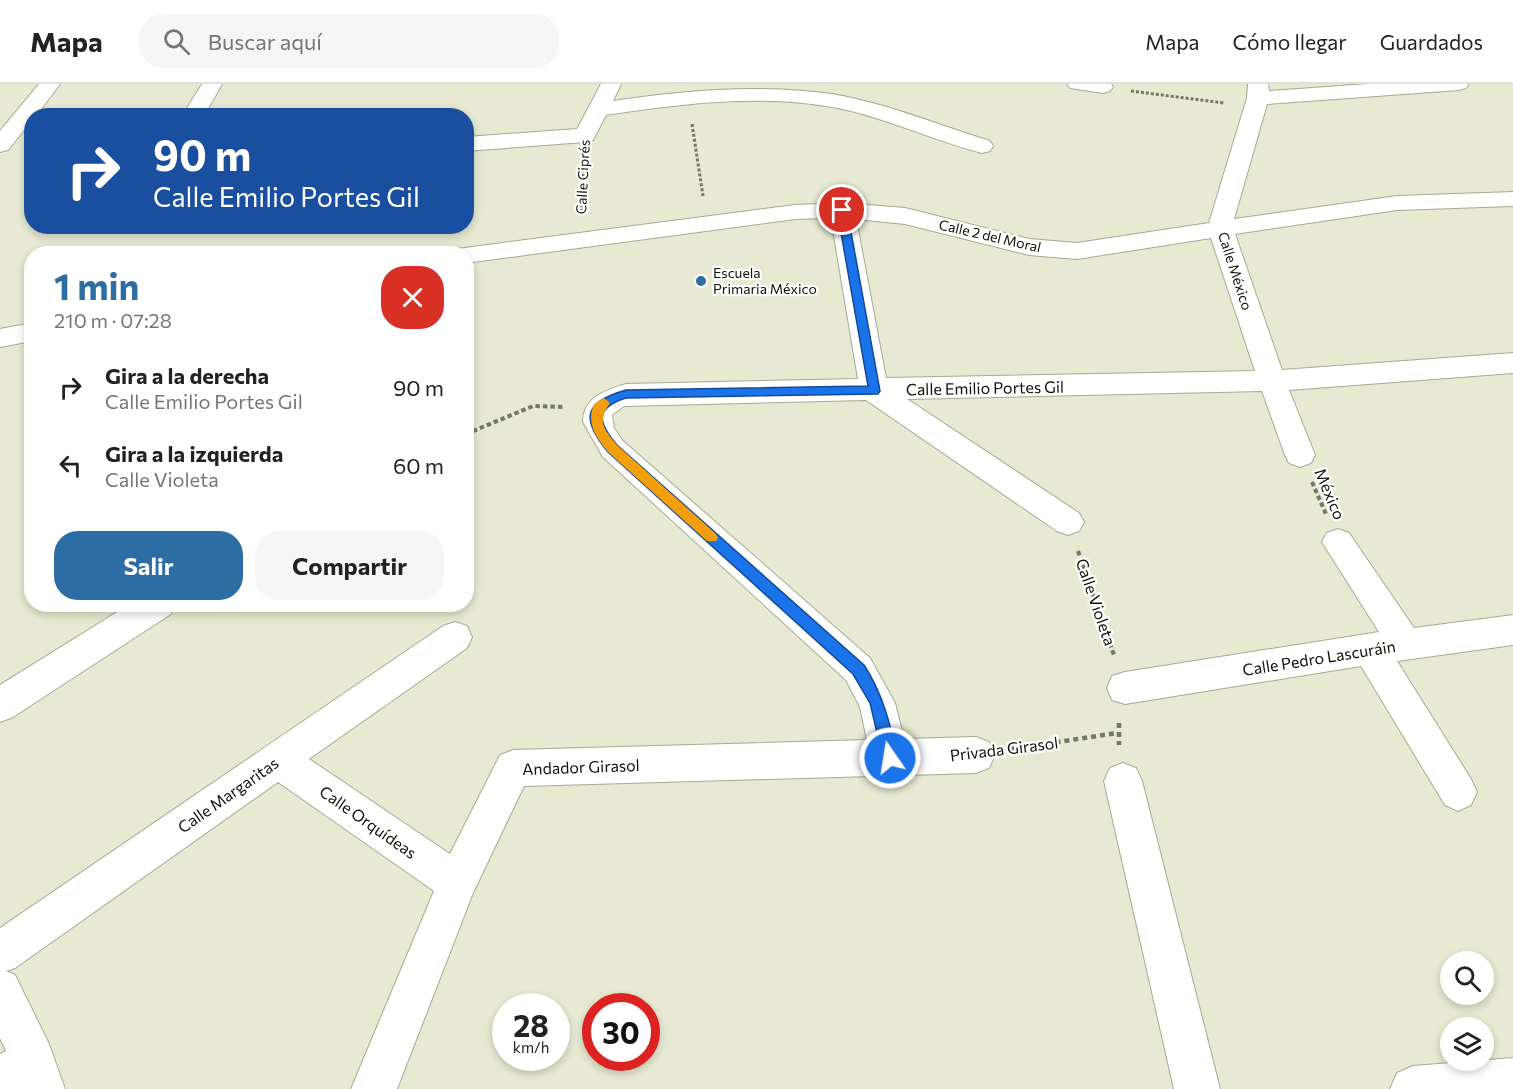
<!DOCTYPE html>
<html lang="es">
<meta charset="utf-8">
<style>
body{margin:0;font-family:Commissioner,sans-serif;background:#f6f6f6;color:#222;height:100vh;display:flex;flex-direction:column;font-size:22px;white-space:nowrap}
*{box-sizing:border-box;margin:0}
p{font-size:20px;color:#767676}
.icon{flex:none;width:33px;height:33px;fill:none;stroke:currentColor;stroke-width:2;stroke-linecap:round;stroke-linejoin:round}
.map{position:relative;flex:1;overflow:hidden}
.details{position:absolute;left:24px;top:162px;width:450px;height:366px;display:flex;flex-direction:column;background:#fff;border-radius:24px;box-shadow:0 3px 9px #0003}
.details>*{flex:none}
.guide{position:absolute;left:24px;top:24px;width:450px;height:126px;border-radius:24px;box-shadow:0 3px 9px #0003;background:#1a4fa0;color:#fff;overflow:hidden}
.tools{position:absolute;left:1440px;top:867px;display:grid;gap:12px}
.tools a{display:grid;place-items:center;width:54px;height:54px;border-radius:50%;background:#fff;box-shadow:0 3px 9px #0003;font-size:30px}
.speed{position:absolute;left:492px;top:909px;display:flex;gap:12px;font-size:30px;font-weight:700;text-align:center}
.speed>*{display:grid;place-content:center;width:78px;height:78px;border-radius:50%;background:#fff;box-shadow:0 3px 9px #0003;line-height:1}
.speed small{font-size:15px;font-weight:400}
.speed .limit{border:9px solid #d22;background:#fff;color:#111}
.pin{position:absolute;display:grid;place-items:center;width:51px;height:51px;color:#fff;margin:-26px;border:3px solid #fff;border-radius:50%;box-shadow:0 2px 6px #0007}
.me{position:absolute;width:66px;margin:-33px;rotate:347deg;stroke-linejoin:round;filter:drop-shadow(0 0 4px #0008)}
.turn{display:flex;align-items:center;gap:21px;height:126px;padding:0 30px;font-size:27px}
.turn .icon{width:78px;height:78px;stroke-width:2.5}
.turn b{display:block;font-size:42px;line-height:51px}
.round{display:grid;place-items:center;flex:none;width:63px;height:63px;border-radius:24px;background:#f6f6f6}
.head{display:flex;align-items:center;justify-content:space-between;height:102px;padding:0 30px}
h1{font-size:36px;font-weight:700;line-height:45px;color:#2c6da3}
.action{display:flex;gap:12px;margin-top:auto;padding:12px 30px}
.action a{flex:1;height:69px;border-radius:24px;background:#2c6da3;color:#fff;font-size:24px;font-weight:700;line-height:69px;text-align:center}
.action a+a{background:#f6f6f6;color:#222}
ul{padding:0;list-style:none}
li{display:flex;align-items:center;gap:18px;height:78px;padding:0 30px}
li div{flex:1}
li b{display:block;font-size:22px}
li em{font-style:normal}
header{display:flex;align-items:center;gap:36px;box-sizing:border-box;height:84px;padding:0 30px;background:#fff;border-bottom:2px solid #e0e0e0}
header strong{font-size:28px}
nav{display:flex;gap:33px;margin-inline-start:auto;font-size:21px}
.search{width:420px;height:54px;background:#f6f6f6;display:flex;align-items:center;gap:15px;box-sizing:border-box;padding:0 21px;border-radius:24px;color:#767676;font-size:22px}
.map>svg:first-child{display:block}
.lines{fill:none;stroke-linecap:round;stroke-linejoin:round}
.minor-casing{stroke:#a7aa93;stroke-width:2}
.path-far2{stroke:#747667;stroke-width:3;stroke-dasharray:3 2;stroke-linecap:butt}
.path-far1{stroke:#747667;stroke-width:4;stroke-dasharray:4.5 3;stroke-linecap:butt}
.path{stroke:#747667;stroke-width:4.5;stroke-dasharray:5 4;stroke-linecap:butt}
.minor{fill:#fff;fill-rule:evenodd}
.route{fill:#1a73e8;stroke:#114b97;stroke-width:1.5}
.slow{fill:#f59e0b}
.poi-dot{fill:#2c6da3;stroke:#fff;stroke-width:2}
.labels{text-anchor:middle;stroke-width:4.5;stroke-linejoin:round;paint-order:stroke}
.far-street-label{font-size:14px;fill:#0e0f07;stroke:#fff}
.far-poi-label{font-size:14px;fill:#0e0f07;stroke:#fff;text-anchor:start}
.street-label{font-size:16px;fill:#0e0f07;stroke:#fff}
</style>
<header>
<strong>Mapa</strong>
<div class="search"><svg class="icon" aria-label="search" viewBox="0 0 24 24"><circle cx="10" cy="10" r="6"/><path d="M15 15l6 6"/></svg>Buscar aquí</div>
<nav><a>Mapa</a><a>Cómo llegar</a><a>Guardados</a></nav>
</header>
<div class="map">
<svg width="1513" height="1005" viewBox="0 0 1513 1005">
<rect width="100%" height="100%" fill="#e7e9d2"/>
<g class="lines">
<!-- minor casing -->
<g class="minor-casing">
<g id="minor">
<path d="M 39,0 L 60,0 L 36,32 L 32,32 L 32,36 L 8,66 L 0,68 L 0,47 Z"/>
<path d="M 202,0 L 222,0 L 204,32 L 182,32 Z"/>
<path d="M 601,0 L 621,0 L 613,17 C 685,6 759,0 832,10 C 886,19 938,41 990,57 L 993,62 L 990,67 L 982,69 C 938,58 896,38 851,27 C 771,8 686,19 606,31 L 593,56 L 585,58 L 466,67 L 466,53 L 577,45 Z"/>
<path d="M 1067,0 L 1111,0 L 1113,3 L 1110,7 L 1103,9 L 1070,4 Z"/>
<path d="M 1248,0 L 1268,0 L 1269,7 L 1368,0 L 1469,0 L 1466,4 L 1459,6 L 1267,20 L 1234,135 L 1397,112 L 1513,108 L 1513,122 L 1397,126 L 1235,150 L 1282,286 L 1513,269 L 1513,289 L 1289,306 L 1315,371 L 1311,379 L 1300,383 L 1289,379 L 1285,371 L 1262,307 L 907,315 L 1079,429 L 1084,438 L 1079,447 L 1068,451 L 1057,447 L 866,316 L 624,322 L 612,331 L 614,344 L 623,357 L 870,574 L 895,619 L 904,655 L 976,653 L 989,658 L 995,671 L 989,684 L 976,689 L 524,702 L 473,809 L 397,1005 L 351,1005 L 434,807 L 278,698 L 15,884 L 6,887 L 15,891 L 49,960 L 65,1005 L 0,1005 L 0,970 L 6,967 L 0,954 L 0,844 L 443,542 L 455,538 L 467,542 L 472,553 L 467,564 L 309,675 L 450,770 L 500,671 L 513,666 L 867,656 L 860,623 L 846,596 L 603,373 L 583,338 C 583,313 606,306 626,300 L 858,295 L 831,134 L 795,135 L 466,179 L 466,170 L 454,170 L 457,165 L 795,121 L 842,119 L 905,124 L 1029,155 L 1077,159 L 1209,139 L 1247,14 ZM 856,135 L 905,140 L 1029,171 L 1077,175 L 1211,154 L 1255,287 L 886,294 Z"/>
<path d="M 32,239 L 32,257 L 0,263 L 0,245 Z"/>
<path d="M 1338,445 L 1349,449 L 1414,544 L 1513,531 L 1513,561 L 1397,577 L 1471,695 L 1477,708 L 1471,721 L 1458,727 L 1445,721 L 1361,582 L 1125,620 L 1112,616 L 1107,604 L 1112,592 L 1125,588 L 1379,548 L 1322,458 L 1327,449 Z"/>
<path d="M 130,520 L 175,520 L 171,530 L 13,633 L 0,638 L 0,601 Z"/>
<path d="M 1123,679 L 1136,684 L 1142,697 L 1220,1005 L 1174,1005 L 1104,697 L 1110,684 Z"/>
<path d="M 1513,974 L 1513,1005 L 1390,1005 L 1397,989 L 1413,982 Z"/>
</g>
</g>
<!-- path-far2 -->
<g class="path-far2">
<path d="M 1131,7 L 1224,19"/>
<path d="M 692,40 L 703,112"/>
<path d="M 581,128 L 584,78"/>
</g>
<!-- path-far1 -->
<g class="path-far1">
<path d="M 466,350 L 533,322 L 565,323"/>
<path d="M 1312,398 L 1326,430"/>
<path d="M 1078,467 L 1114,571"/>
</g>
<!-- path -->
<g class="path">
<path d="M 1119,639 L 1119,661"/>
<path d="M 1011,665 L 1117,649"/>
</g>
<!-- minor -->
<use href="#minor" class="minor"/>
</g>
<!-- route -->
<path class="route" d="M 842,123 L 847,126 L 880,307 L 878,310 L 626,314 C 594,324 598,339 617,361 L 864,581 C 883,610 890,640 898,674 L 896,679 L 890,681 L 885,679 L 883,674 L 870,619 L 853,590 L 608,368 C 580,334 584,318 626,306 L 868,302 L 837,126 Z"/>
<!-- slow -->
<path class="slow" d="M 604,314 L 610,319 C 597,337 603,345 617,361 L 716,450 L 718,454 L 716,457 L 707,457 L 608,368 C 596,353 586,340 594,320 Z"/>
<!-- markers -->
<circle class="poi-dot" cx="701" cy="197" r="6"/>
<g class="labels">
<!-- far-street labels -->
<g class="far-street-label">
<text transform="translate(583 93) rotate(-87)" y="5">Calle Ciprés</text>
<text transform="translate(990 152) rotate(13)" y="5">Calle 2 del Moral</text>
<text transform="translate(1235 187) rotate(72)" y="5">Calle México</text>
</g>
<!-- far-poi labels -->
<g class="far-poi-label">
<text x="713" y="194">Escuela<tspan x="713" dy="16">Primaria México</tspan></text>
</g>
<!-- street labels -->
<g class="street-label">
<text transform="translate(985 304) rotate(-1)" y="6">Calle Emilio Portes Gil</text>
<text transform="translate(1330 410) rotate(67)" y="6">México</text>
<text transform="translate(1096 518) rotate(71)" y="6">Calle Violeta</text>
<text transform="translate(1319 574) rotate(-9)" y="6">Calle Pedro Lascuráin</text>
<text transform="translate(1004 665) rotate(-7)" y="6">Privada Girasol</text>
<text transform="translate(581 683) rotate(-2)" y="6">Andador Girasol</text>
<text transform="translate(228 711) rotate(-35)" y="6">Calle Margaritas</text>
<text transform="translate(368 738) rotate(35)" y="6">Calle Orquídeas</text>
</g>
</g>
</svg>
<div class="tools">
<a><svg class="icon" aria-label="search" viewBox="0 0 24 24"><circle cx="10" cy="10" r="6"/><path d="M15 15l6 6"/></svg></a>
<a><svg class="icon" aria-label="layers" viewBox="0 0 24 24"><path d="M12 4l9 5-9 5-9-5zM3 14l9 5 9-5"/></svg></a>
</div>
<div class="speed"><div>28<small>km/h</small></div><div class="limit">30</div></div>
<div class="pin" style="left:842px;top:126px;background:#d93025"><svg class="icon" aria-label="arrive" viewBox="0 0 24 24"><path d="M6 21V4h12l-3 4 3 4H6"/></svg></div>
<svg class="me" style="left:890px;top:674px" viewBox="-20 -20 40 40"><circle r="17" fill="#1a73e8" stroke="#fff" stroke-width="3"/><path d="M0-11L8 9 0 5-8 9z" fill="#fff"/></svg>
<div class="guide">
<div class="turn"><svg class="icon" aria-label="right" viewBox="0 0 24 24"><path d="M7 20v-9h11M14 6l5 5-5 5"/></svg><div><b>90 m</b>Calle Emilio Portes Gil</div></div>
</div>
<section class="details">
<div class="head"><div><h1>1 min</h1><p>210 m · 07:28</p></div><a class="round" style="background:#d93025;color:#fff"><svg class="icon" aria-label="close" viewBox="0 0 24 24"><path d="M6 6l12 12M18 6L6 18"/></svg></a></div>
<ul>
<li><svg class="icon" aria-label="right" viewBox="0 0 24 24"><path d="M7 20v-9h11M14 6l5 5-5 5"/></svg><div><b>Gira a la derecha</b><p>Calle Emilio Portes Gil</p></div><em>90 m</em></li>
<li><svg class="icon" aria-label="left" viewBox="0 0 24 24"><path d="M17 20v-9H6M10 6l-5 5 5 5"/></svg><div><b>Gira a la izquierda</b><p>Calle Violeta</p></div><em>60 m</em></li>
</ul>
<div class="action"><a>Salir</a><a>Compartir</a></div>
</section>
</div>
